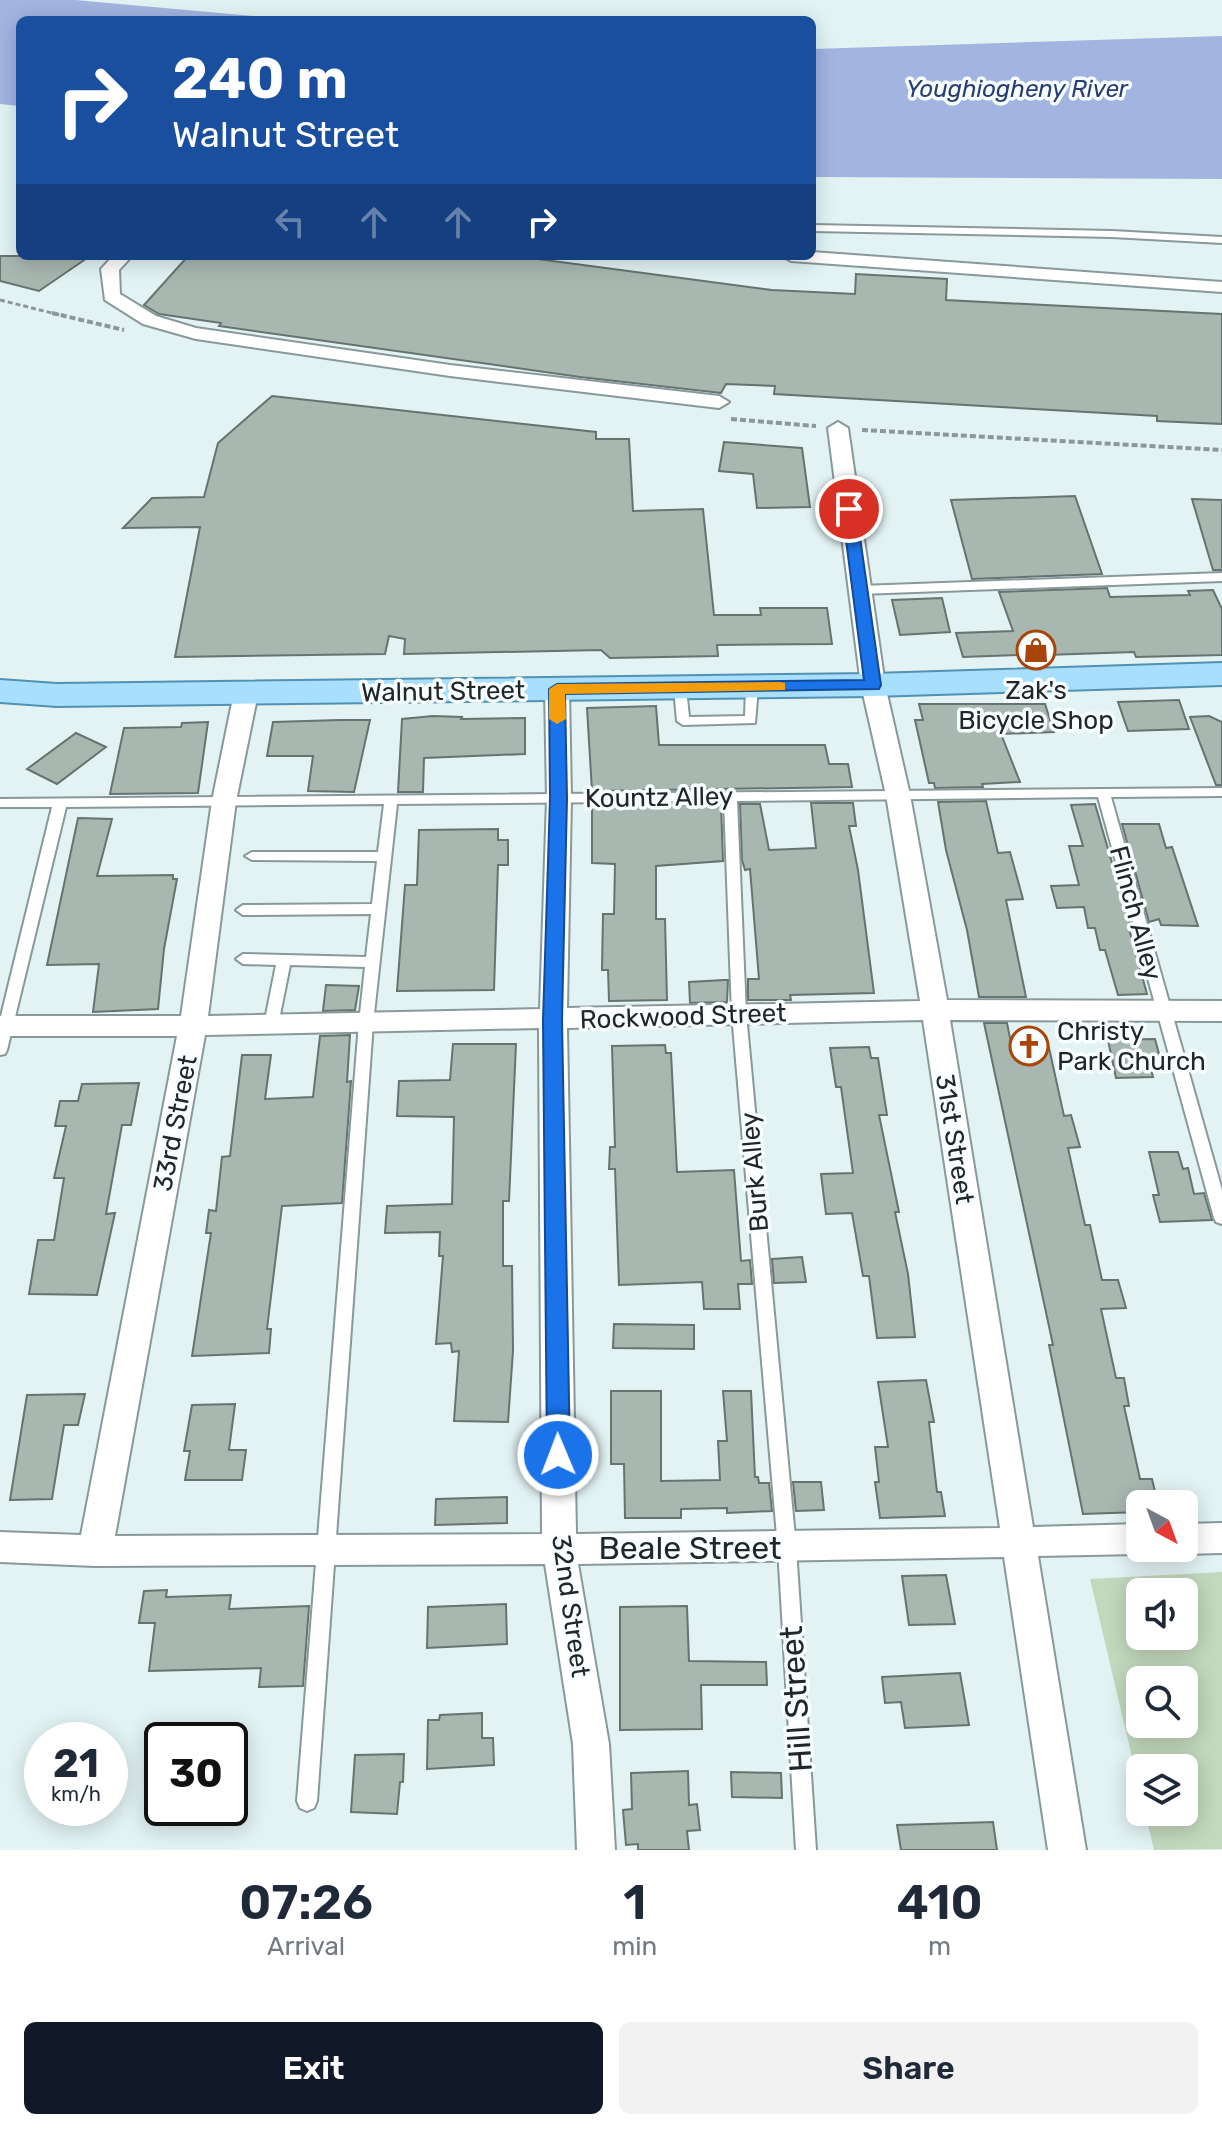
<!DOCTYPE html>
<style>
body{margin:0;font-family:Rubik,sans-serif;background:#f2f2f3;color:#1f2937;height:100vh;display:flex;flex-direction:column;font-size:30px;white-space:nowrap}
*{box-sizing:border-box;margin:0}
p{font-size:26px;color:#747a83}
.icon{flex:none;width:44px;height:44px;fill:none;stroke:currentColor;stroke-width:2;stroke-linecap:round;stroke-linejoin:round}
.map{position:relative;height:1850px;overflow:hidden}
.panel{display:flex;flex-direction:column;background:#fff;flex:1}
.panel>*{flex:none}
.top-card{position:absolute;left:16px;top:16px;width:800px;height:244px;border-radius:12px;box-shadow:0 4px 20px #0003;background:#1a4fa0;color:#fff;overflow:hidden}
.needle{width:52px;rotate:139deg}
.controls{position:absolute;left:1126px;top:1490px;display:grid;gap:16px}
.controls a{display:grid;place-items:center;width:72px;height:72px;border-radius:12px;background:#fff;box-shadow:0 4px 20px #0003;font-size:40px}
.speed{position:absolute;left:24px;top:1722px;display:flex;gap:16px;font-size:40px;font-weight:700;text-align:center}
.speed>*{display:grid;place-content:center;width:104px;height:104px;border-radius:50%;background:#fff;box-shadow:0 4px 20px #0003;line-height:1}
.speed small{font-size:20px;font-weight:400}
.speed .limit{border:4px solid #111;border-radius:12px;background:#fff;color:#111}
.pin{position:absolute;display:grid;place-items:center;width:68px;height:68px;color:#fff;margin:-34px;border:4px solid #fff;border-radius:50%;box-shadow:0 2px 8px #0007}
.me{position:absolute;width:88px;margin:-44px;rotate:359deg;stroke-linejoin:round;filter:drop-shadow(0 0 6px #0008)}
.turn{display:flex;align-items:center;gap:28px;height:168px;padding:0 24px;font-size:36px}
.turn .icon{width:104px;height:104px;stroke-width:2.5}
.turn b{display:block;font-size:56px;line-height:68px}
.lanes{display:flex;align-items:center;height:76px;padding:0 24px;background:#0003;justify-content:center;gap:40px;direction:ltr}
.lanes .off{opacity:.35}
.eta{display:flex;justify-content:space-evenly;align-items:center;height:136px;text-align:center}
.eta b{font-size:48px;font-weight:600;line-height:56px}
.action{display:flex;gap:16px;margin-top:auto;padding:16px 24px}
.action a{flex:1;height:92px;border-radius:12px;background:#111827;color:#fff;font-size:32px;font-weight:600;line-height:92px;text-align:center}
.action a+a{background:#f2f2f3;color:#1f2937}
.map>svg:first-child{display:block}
.green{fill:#c2d9bd;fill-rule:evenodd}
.water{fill:#a2b5e0}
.building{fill:#a9b7b1;stroke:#66736e;stroke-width:2}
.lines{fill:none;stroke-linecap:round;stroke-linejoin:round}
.service-casing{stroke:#89989a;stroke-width:4}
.minor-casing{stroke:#89989a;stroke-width:4}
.primary-casing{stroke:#5291b1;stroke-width:4}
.path-far1{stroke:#8c9798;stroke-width:3;stroke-dasharray:5 3;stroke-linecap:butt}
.path{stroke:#8c9798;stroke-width:4;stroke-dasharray:6 3;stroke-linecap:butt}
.service{fill:#fff;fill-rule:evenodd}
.minor{fill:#fff;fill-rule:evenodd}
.primary{fill:#a7dffd;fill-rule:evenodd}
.route{fill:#1a73e8;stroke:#114b97;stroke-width:2}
.slow{fill:#f59e0b}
.labels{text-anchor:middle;stroke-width:7;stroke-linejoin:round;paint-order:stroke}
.far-water-label{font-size:24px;font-style:italic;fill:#283d73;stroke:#f8feff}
.poi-label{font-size:26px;fill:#212727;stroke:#f8feff}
.street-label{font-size:26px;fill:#212727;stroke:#f8feff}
.near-street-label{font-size:32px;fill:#212727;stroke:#f8feff}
</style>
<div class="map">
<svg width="1222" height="1850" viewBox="0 0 1222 1850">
<rect width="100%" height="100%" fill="#e3f3f4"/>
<!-- green -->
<path class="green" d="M 1222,1572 L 1222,1849 L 1154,1850 L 1145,1812 L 1184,1812 L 1184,1768 L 1140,1768 L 1140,1791 L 1090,1579 ZM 1140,1592 L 1184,1592 L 1184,1636 L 1140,1636 ZM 1140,1680 L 1184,1680 L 1184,1724 L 1140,1724 Z"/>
<!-- water -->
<g class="water">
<path d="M 0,0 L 75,0 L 299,20 L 20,20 L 20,106 L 0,104 Z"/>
<path d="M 1222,36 L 1222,179 L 812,177 L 812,49 Z"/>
</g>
<!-- building -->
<g class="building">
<path d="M 0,256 L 90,256 L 39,291 L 0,281 Z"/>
<path d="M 188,256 L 515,256 L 772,290 L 855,294 L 856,274 L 947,279 L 946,300 L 1222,314 L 1222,424 L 1157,421 L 1157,416 L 774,394 L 775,386 L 726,384 L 721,393 L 580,377 L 219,326 L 221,323 L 159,314 L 144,305 Z"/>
<path d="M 272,396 L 596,432 L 596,439 L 629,439 L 633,511 L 703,509 L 714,615 L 761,615 L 760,608 L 827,608 L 832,644 L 717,645 L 718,656 L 610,658 L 601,650 L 404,654 L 405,639 L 389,636 L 385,654 L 175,657 L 200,527 L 123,528 L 152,498 L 204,497 L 218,443 Z"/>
<path d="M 724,442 L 802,448 L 810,507 L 757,508 L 753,474 L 719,471 Z"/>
<path d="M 1075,496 L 1102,574 L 972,579 L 951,500 Z"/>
<path d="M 1192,499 L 1222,500 L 1222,570 L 1213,570 Z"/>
<path d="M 1107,588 L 1110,597 L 1190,595 L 1188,591 L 1213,590 L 1222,609 L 1222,655 L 1136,657 L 1134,652 L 1046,655 L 1048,658 L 1023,660 L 1021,655 L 963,657 L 956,633 L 1013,631 L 999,592 Z"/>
<path d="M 942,598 L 950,632 L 900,635 L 892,600 Z"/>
<path d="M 1179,700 L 1189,729 L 1128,731 L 1118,702 Z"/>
<path d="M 919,704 L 1045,704 L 1054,732 L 1001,734 L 1020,782 L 982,784 L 983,787 L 935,788 L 934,783 L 929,783 L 915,720 L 923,720 Z"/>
<path d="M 656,706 L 659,745 L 825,745 L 829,764 L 848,764 L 852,787 L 592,791 L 587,708 Z"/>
<path d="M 433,716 L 462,717 L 461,719 L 525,718 L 525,754 L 424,758 L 423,792 L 398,792 L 402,719 Z"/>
<path d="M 1209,716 L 1222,722 L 1222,785 L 1216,785 L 1190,717 Z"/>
<path d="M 340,720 L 370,720 L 354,792 L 308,791 L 313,756 L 267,756 L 273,722 Z"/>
<path d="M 208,722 L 198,793 L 110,794 L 124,728 L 181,727 L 182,723 Z"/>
<path d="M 76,733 L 106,747 L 57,784 L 27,769 Z"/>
<path d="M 986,801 L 998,853 L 1010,852 L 1023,899 L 1006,900 L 1026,997 L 979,997 L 967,930 L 946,850 L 938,802 Z"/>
<path d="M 811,803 L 853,803 L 856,826 L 849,826 L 858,870 L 874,993 L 790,995 L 791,1000 L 748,1000 L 748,979 L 759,979 L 750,869 L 745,870 L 742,860 L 740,804 L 760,804 L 769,850 L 816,848 Z"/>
<path d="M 721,804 L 723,861 L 656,866 L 656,919 L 665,919 L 667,1000 L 609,1001 L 608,970 L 602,970 L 603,914 L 614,914 L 615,864 L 592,863 L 592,805 Z"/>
<path d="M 1095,804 L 1130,925 L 1128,925 L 1147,994 L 1118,995 L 1105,950 L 1100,950 L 1095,928 L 1088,928 L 1084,907 L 1057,908 L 1051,886 L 1079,885 L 1069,846 L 1083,846 L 1071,805 Z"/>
<path d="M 78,818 L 112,819 L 97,876 L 173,875 L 173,879 L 177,879 L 164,949 L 158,1009 L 93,1012 L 99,964 L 47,965 Z"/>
<path d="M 1122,824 L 1159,824 L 1166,848 L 1172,847 L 1198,926 L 1161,925 L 1159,919 L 1149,922 Z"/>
<path d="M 498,829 L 498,840 L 508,840 L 508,865 L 498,865 L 494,990 L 397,991 L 405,885 L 417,885 L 419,830 Z"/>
<path d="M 724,980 L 728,980 L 727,1002 L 690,1003 L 689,982 Z"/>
<path d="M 326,985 L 359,986 L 355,1010 L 323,1011 Z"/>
<path d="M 984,1023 L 1007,1023 L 1011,1043 L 1048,1043 L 1064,1116 L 1071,1115 L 1080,1147 L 1068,1148 L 1085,1225 L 1090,1225 L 1102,1280 L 1118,1280 L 1126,1308 L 1101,1309 L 1116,1378 L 1124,1378 L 1129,1406 L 1124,1406 L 1140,1479 L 1152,1479 L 1158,1504 L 1140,1504 L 1140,1512 L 1083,1514 L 1049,1345 L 1053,1345 Z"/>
<path d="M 350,1035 L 347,1082 L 351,1081 L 342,1203 L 282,1206 L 267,1329 L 271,1329 L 269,1353 L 192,1356 L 211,1233 L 206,1233 L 209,1210 L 216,1211 L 222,1157 L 230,1156 L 242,1055 L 271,1055 L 265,1099 L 313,1097 L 320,1036 Z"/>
<path d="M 1155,1039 L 1162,1065 L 1150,1065 L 1153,1077 L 1116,1078 L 1108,1040 Z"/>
<path d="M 453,1044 L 516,1044 L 509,1201 L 503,1201 L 503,1266 L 512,1266 L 513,1351 L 508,1422 L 454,1421 L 459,1351 L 452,1352 L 451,1343 L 436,1344 L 443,1256 L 439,1256 L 440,1232 L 385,1233 L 387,1206 L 452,1204 L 454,1117 L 397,1116 L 399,1081 L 450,1080 Z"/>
<path d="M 665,1045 L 666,1053 L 671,1053 L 677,1172 L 734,1170 L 741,1261 L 750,1260 L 752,1284 L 738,1284 L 740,1309 L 704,1309 L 702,1282 L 619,1285 L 615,1169 L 609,1169 L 610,1147 L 615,1147 L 612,1046 Z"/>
<path d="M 869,1047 L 871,1058 L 878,1058 L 887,1115 L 879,1115 L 899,1212 L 895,1212 L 908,1274 L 915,1337 L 877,1338 L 869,1276 L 863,1276 L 852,1213 L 826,1214 L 821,1174 L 853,1173 L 841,1087 L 836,1087 L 830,1048 Z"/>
<path d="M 139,1083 L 131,1125 L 122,1125 L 106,1214 L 115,1213 L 97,1295 L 29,1294 L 38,1240 L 54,1240 L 64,1178 L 54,1178 L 66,1126 L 55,1126 L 60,1101 L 78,1101 L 82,1084 Z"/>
<path d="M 1149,1152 L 1178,1152 L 1183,1169 L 1188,1168 L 1194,1194 L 1204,1193 L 1212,1220 L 1160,1222 L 1153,1195 L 1159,1195 Z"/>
<path d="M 802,1257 L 806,1282 L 774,1283 L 772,1259 Z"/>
<path d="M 614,1324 L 694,1325 L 694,1349 L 613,1348 Z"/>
<path d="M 926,1380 L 934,1422 L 929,1422 L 937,1492 L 941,1492 L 945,1516 L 880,1518 L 875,1482 L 879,1482 L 875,1447 L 888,1447 L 878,1382 Z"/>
<path d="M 611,1391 L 661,1391 L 661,1481 L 720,1480 L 718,1441 L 727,1441 L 723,1391 L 751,1391 L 755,1477 L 758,1477 L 759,1483 L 769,1483 L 772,1511 L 727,1513 L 727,1508 L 681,1509 L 681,1518 L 625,1518 L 624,1464 L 611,1464 Z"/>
<path d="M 85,1394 L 78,1425 L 64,1425 L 52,1499 L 10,1500 L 27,1395 Z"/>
<path d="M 235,1404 L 229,1450 L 246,1450 L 242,1480 L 185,1480 L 190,1451 L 184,1451 L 192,1405 Z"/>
<path d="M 793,1482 L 821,1482 L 824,1510 L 796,1511 Z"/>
<path d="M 507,1497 L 507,1523 L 435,1525 L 436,1499 Z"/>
<path d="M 946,1575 L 955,1624 L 909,1625 L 902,1576 Z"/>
<path d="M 167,1590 L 166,1597 L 231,1595 L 229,1609 L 309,1606 L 303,1686 L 259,1687 L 261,1668 L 149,1671 L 155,1623 L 139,1623 L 144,1591 Z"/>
<path d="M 506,1604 L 507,1644 L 427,1648 L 428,1607 Z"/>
<path d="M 687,1606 L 689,1661 L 766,1662 L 767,1685 L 701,1685 L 702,1729 L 620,1730 L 620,1607 Z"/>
<path d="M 960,1673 L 969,1725 L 905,1728 L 901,1702 L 885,1703 L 882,1677 Z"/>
<path d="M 482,1713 L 482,1738 L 493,1738 L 494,1765 L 427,1769 L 428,1720 L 439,1720 L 440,1715 Z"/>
<path d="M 404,1754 L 403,1782 L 400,1782 L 397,1814 L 351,1812 L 355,1755 Z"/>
<path d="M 688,1771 L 689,1805 L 697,1804 L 700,1830 L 687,1831 L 689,1850 L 638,1850 L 638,1844 L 626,1845 L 623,1810 L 632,1809 L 631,1773 Z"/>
<path d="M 731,1772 L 781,1773 L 782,1798 L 732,1797 Z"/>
<path d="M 993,1822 L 997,1850 L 901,1850 L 897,1825 Z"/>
</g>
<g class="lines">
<!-- service casing -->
<g class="service-casing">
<g id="service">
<path d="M 812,225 L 1112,231 L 1222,237 L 1222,243 L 1112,237 L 812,231 Z"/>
<path d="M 1222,573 L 1222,581 L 860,594 L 854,590 L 860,586 Z"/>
<path d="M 752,683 L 758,687 L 755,723 L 683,725 L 677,721 L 674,688 L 676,685 L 684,685 L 686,688 L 689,717 L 745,716 L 746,687 Z"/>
<path d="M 1222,788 L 1222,796 L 1111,797 L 1222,1190 L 1222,1224 L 1216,1222 L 1214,1218 L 1098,797 L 737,801 L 746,1014 L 796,1548 L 816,1850 L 796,1850 L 778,1548 L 732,1014 L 724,801 L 397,804 L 373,1023 L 317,1801 L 314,1808 L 307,1811 L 300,1808 L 297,1801 L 359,1023 L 365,967 L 290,965 L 278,1025 L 276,1029 L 266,1029 L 264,1025 L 276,965 L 243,964 L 236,959 L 243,954 L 366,957 L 371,914 L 243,915 L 236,910 L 243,905 L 372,904 L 377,861 L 252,860 L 245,856 L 252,852 L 378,852 L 384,804 L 66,807 L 7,1050 L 5,1054 L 0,1055 L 0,1020 L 52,807 L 0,807 L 0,799 Z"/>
</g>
</g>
<!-- minor casing -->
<g class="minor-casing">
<g id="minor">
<path d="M 812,252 L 1222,282 L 1222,292 L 791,261 L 782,256 L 812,256 Z"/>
<path d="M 113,256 L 132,256 L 119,270 L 120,294 L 156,316 L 196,328 L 450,365 L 719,396 L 729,402 L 719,408 L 450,376 L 196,339 L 143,324 L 105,300 L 101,269 Z"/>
<path d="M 838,422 L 848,428 L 885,685 L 910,795 L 947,1000 L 1222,1001 L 1222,1021 L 950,1020 L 1033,1527 L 1140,1524 L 1140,1548 L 1153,1548 L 1140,1554 L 1038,1556 L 1086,1850 L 1048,1850 L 1004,1557 L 578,1564 L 609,1744 L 615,1850 L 577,1850 L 573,1744 L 545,1564 L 95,1566 L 0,1562 L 0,1532 L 81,1535 L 177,1036 L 0,1036 L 0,1016 L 181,1016 L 212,801 L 234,693 L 238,688 L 254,688 L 258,693 L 236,801 L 208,1016 L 540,1009 L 547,798 L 545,689 L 549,684 L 565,684 L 569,689 L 571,798 L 567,1008 L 920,1001 L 886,795 L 861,685 L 828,428 ZM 923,1020 L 1000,1528 L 576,1534 L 567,1028 ZM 539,1028 L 542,1534 L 115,1536 L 205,1035 Z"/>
<path d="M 1222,1523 L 1222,1553 L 1184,1554 L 1172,1549 L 1184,1548 L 1184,1524 Z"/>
</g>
</g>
<!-- primary casing -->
<g class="primary-casing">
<path id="primary" d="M 1222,663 L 1222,685 L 873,696 L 57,706 L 0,702 L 0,680 L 57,684 L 873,674 Z"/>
</g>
<!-- path-far1 -->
<path class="path-far1" d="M 0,300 L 60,315"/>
<!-- path -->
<g class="path">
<path d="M 52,313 L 124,330"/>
<path d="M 731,419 L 816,426"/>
<path d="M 862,430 L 1222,450"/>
</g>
<!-- service -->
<use href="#service" class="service"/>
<!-- minor -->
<use href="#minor" class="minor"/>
<!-- primary -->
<use href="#primary" class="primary"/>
</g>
<!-- route -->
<path class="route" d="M 849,505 L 856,509 L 881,685 L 879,689 L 565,694 L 567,798 L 562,1020 L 570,1455 L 566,1462 L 558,1465 L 550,1462 L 547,1455 L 543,1020 L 550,798 L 549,689 L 557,684 L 864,680 L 842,509 Z"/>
<!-- slow -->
<path class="slow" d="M 779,682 L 785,683 L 785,690 L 565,694 L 566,719 L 557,724 L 549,719 L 549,689 L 557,684 Z"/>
<!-- icons -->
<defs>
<g id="shop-ring" transform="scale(2)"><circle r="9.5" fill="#f8feff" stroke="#a84508" stroke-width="1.5"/><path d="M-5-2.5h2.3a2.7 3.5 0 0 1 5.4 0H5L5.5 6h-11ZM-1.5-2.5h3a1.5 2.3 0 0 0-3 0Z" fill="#a84508"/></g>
<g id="church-ring" transform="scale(2)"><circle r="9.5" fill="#f8feff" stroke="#a84508" stroke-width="1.5"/><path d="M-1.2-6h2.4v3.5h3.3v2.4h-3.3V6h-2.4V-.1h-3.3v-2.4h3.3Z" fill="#a84508"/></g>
</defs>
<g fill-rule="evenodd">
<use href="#shop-ring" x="1036" y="650"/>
<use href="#church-ring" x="1029" y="1046"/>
</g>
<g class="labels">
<!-- far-water labels -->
<g class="far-water-label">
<text x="1017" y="97">Youghiogheny River</text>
</g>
<!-- poi labels -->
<g class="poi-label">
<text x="1036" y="699">Zak's<tspan x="1036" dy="30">Bicycle Shop</tspan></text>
<text x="1057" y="1040" text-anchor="start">Christy<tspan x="1057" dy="30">Park Church</tspan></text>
</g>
<!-- street labels -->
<g class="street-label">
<text transform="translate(443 691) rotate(-1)" y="9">Walnut Street</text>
<text transform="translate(659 797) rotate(-1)" y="9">Kountz Alley</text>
<text transform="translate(1136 913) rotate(75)" y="9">Flinch Alley</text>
<text transform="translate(683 1016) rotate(-2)" y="9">Rockwood Street</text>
<text transform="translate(175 1123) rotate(-79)" y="9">33rd Street</text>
<text transform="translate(955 1139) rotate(81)" y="9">31st Street</text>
<text transform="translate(754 1172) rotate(-95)" y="9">Burk Alley</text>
<text transform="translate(571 1606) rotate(82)" y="9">32nd Street</text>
</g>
<!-- near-street labels -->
<g class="near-street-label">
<text x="690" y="1559">Beale Street</text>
<text transform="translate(796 1699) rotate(-94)" y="11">Hill Street</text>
</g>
</g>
</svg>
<div class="controls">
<a><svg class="needle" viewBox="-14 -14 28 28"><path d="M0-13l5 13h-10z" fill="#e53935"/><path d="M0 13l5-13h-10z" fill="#747a83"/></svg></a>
<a><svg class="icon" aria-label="sound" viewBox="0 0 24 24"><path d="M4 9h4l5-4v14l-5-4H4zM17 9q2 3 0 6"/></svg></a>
<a><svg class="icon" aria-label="search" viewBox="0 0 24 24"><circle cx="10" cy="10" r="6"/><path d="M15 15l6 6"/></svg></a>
<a><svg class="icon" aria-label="layers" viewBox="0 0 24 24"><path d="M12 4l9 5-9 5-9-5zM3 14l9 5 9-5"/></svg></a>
</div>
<div class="speed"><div>21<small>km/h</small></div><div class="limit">30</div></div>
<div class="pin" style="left:849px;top:509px;background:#d93025"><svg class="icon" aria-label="arrive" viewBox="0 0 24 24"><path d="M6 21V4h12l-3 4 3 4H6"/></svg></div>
<svg class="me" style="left:558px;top:1455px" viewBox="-20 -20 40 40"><circle r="17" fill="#1a73e8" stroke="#fff" stroke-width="3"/><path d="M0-11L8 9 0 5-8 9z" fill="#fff"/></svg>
<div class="top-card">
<div class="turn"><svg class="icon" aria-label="right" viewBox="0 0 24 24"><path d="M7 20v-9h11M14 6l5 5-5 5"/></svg><div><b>240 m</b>Walnut Street</div></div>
<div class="lanes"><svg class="icon off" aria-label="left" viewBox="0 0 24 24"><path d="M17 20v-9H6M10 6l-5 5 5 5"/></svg><svg class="icon off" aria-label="ahead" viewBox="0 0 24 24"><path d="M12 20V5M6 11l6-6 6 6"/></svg><svg class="icon off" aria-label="ahead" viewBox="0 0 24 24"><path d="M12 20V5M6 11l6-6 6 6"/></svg><svg class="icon" aria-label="right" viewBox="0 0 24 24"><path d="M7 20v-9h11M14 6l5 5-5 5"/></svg></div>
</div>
</div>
<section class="panel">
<div class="eta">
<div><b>07:26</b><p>Arrival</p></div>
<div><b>1</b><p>min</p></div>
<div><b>410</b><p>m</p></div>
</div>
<div class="action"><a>Exit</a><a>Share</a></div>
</section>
